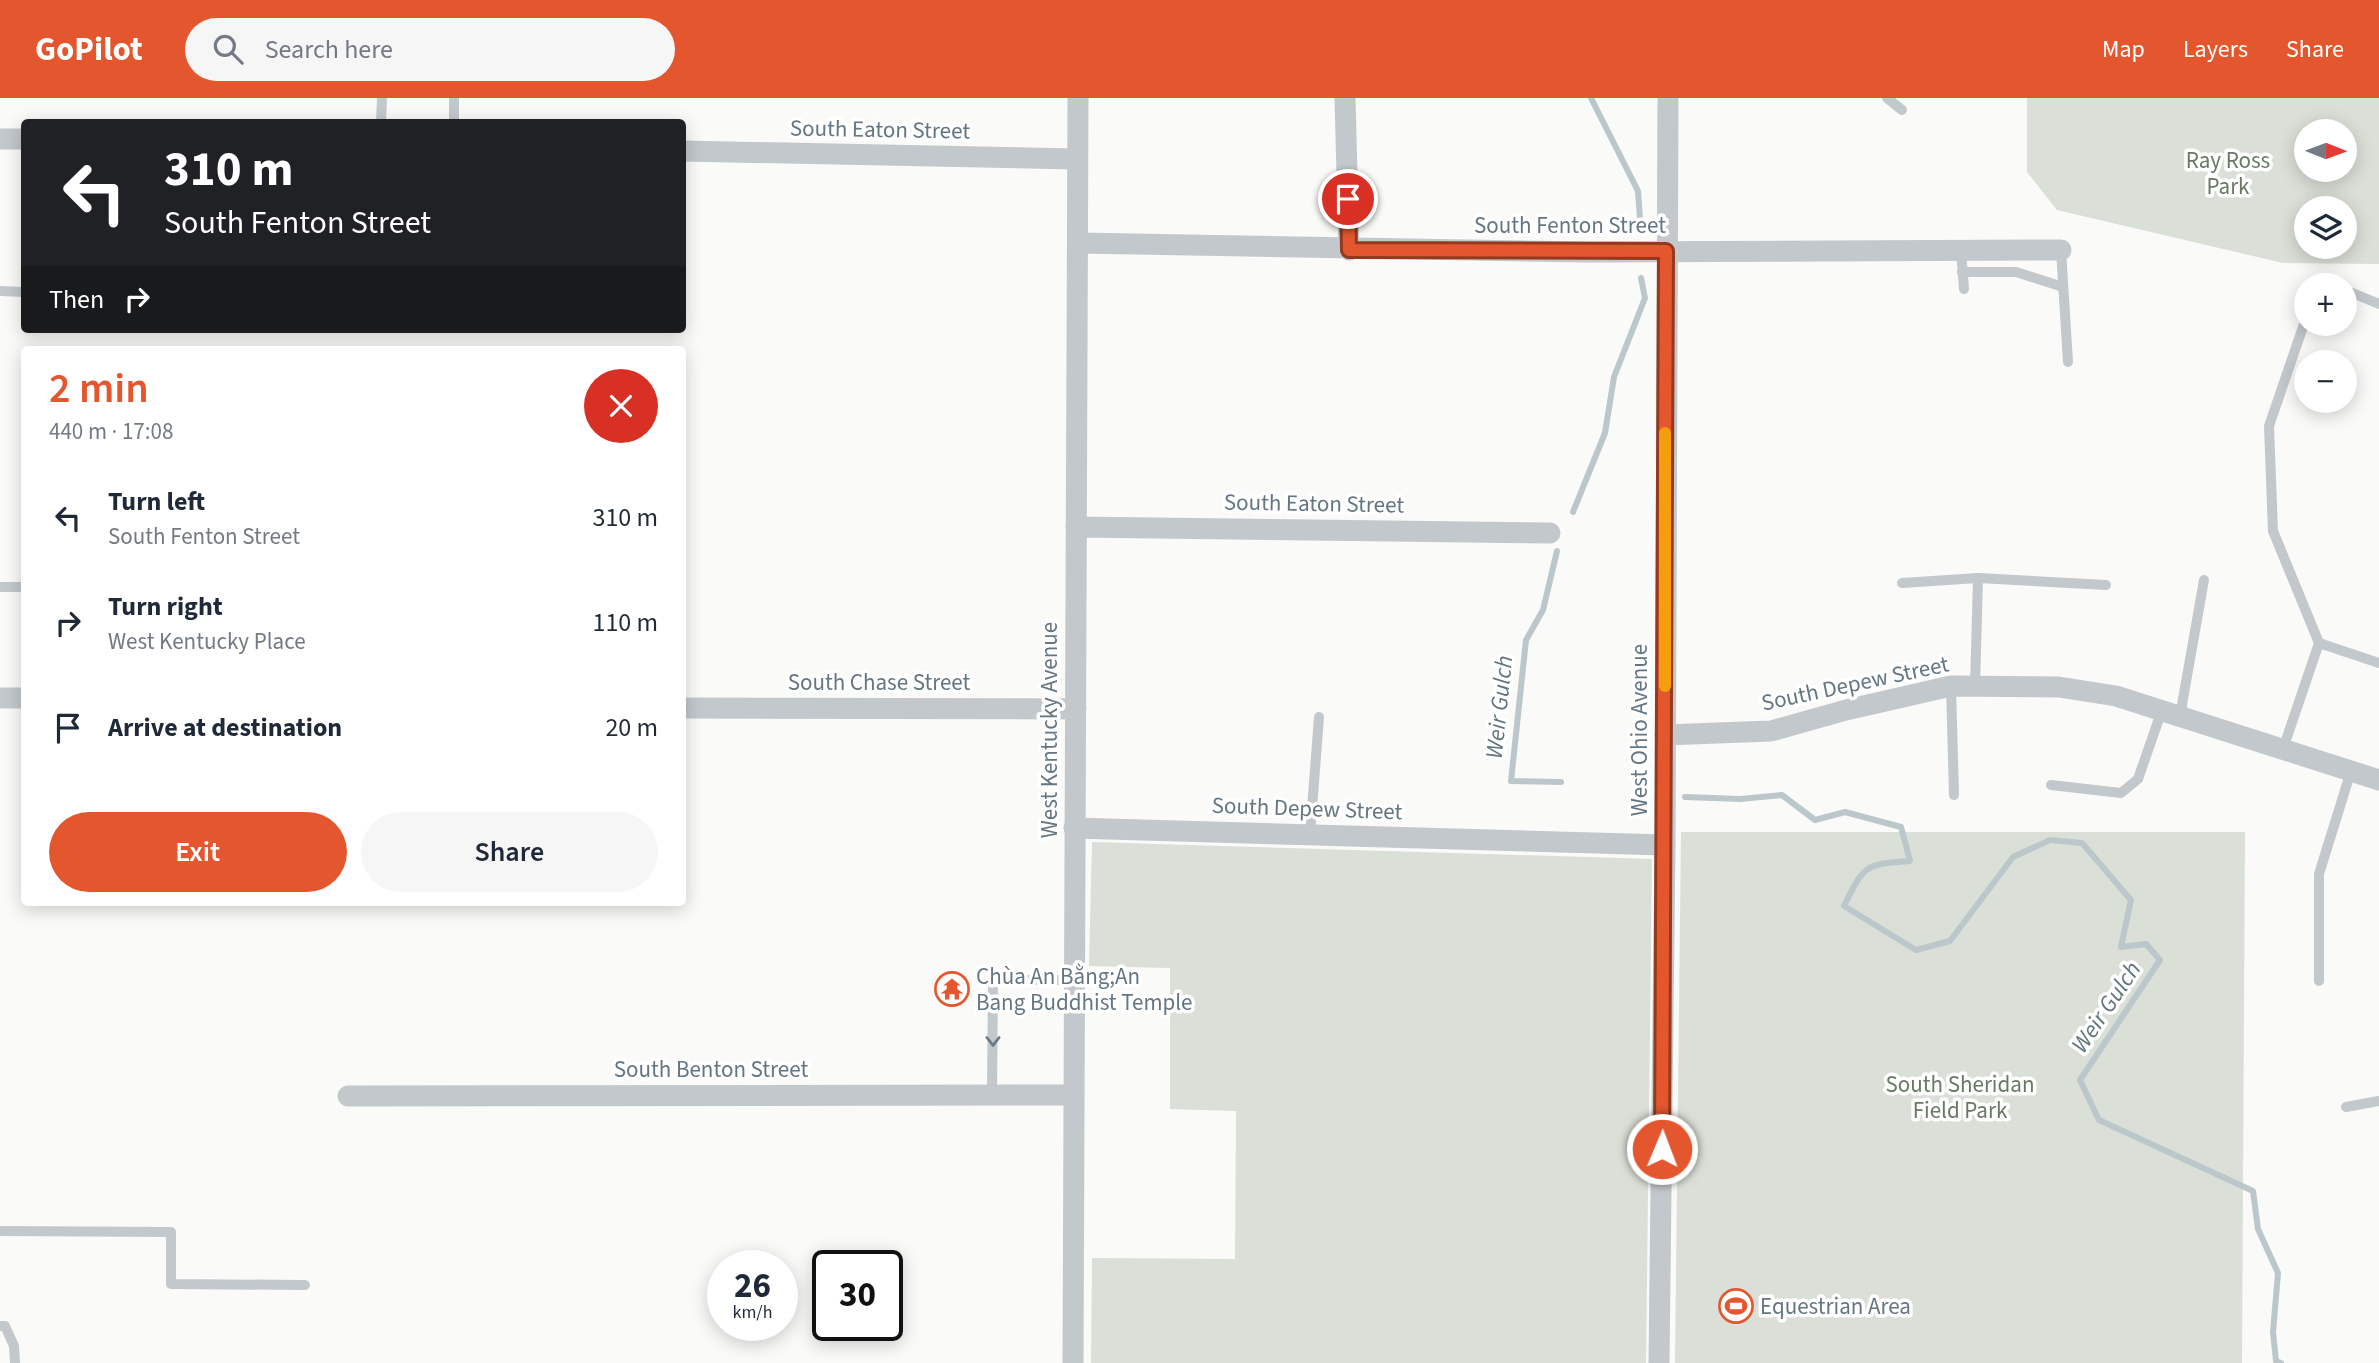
<!DOCTYPE html>
<meta charset="utf-8">
<style>
body{margin:0;font-family:"Source Sans 3",sans-serif;background:#f6f6f7;color:#1f2937;height:100vh;display:flex;flex-direction:column;font-size:26px;white-space:nowrap}
*{box-sizing:border-box;margin:0}
p{font-size:23px;color:#747a83}
.icon{flex:none;width:38px;height:38px;fill:none;stroke:currentColor;stroke-width:2;stroke-linecap:round;stroke-linejoin:round}
.map{position:relative;flex:1;overflow:hidden}
.details{position:absolute;left:21px;top:248px;width:665px;height:560px;display:flex;flex-direction:column;background:#fff;border-radius:7px;box-shadow:0 4px 18px #0003}
.details>*{flex:none}
.guide{position:absolute;left:21px;top:21px;width:665px;height:214px;border-radius:7px;box-shadow:0 4px 18px #0003;background:#202124;color:#fff;overflow:hidden}
.needle{width:46px;rotate:91deg}
.fabs{position:absolute;left:2294px;top:21px;display:grid;gap:14px}
.fabs a{display:grid;place-items:center;width:63px;height:63px;border-radius:50%;background:#fff;box-shadow:0 4px 18px #0003;font-size:35px}
.speed{position:absolute;left:707px;top:1152px;display:flex;gap:14px;font-size:35px;font-weight:700;text-align:center}
.speed>*{display:grid;place-content:center;width:91px;height:91px;border-radius:50%;background:#fff;box-shadow:0 4px 18px #0003;line-height:1}
.speed small{font-size:18px;font-weight:400}
.speed .limit{border:4px solid #111;border-radius:10px;background:#fff;color:#111}
.pin{position:absolute;display:grid;place-items:center;width:60px;height:60px;color:#fff;margin:-30px;border:4px solid #fff;border-radius:50%;box-shadow:0 2px 7px #0007}
.me{position:absolute;width:77px;margin:-38px;rotate:1deg;stroke-linejoin:round;filter:drop-shadow(0 0 5px #0008)}
.turn{display:flex;align-items:center;gap:24px;height:147px;padding:0 28px;font-size:32px}
.turn .icon{width:91px;height:91px;stroke-width:2.5}
.turn b{display:block;font-size:49px;line-height:60px}
.then{display:flex;align-items:center;height:66px;padding:0 28px;background:#0003;gap:14px;font-size:26px}
.round{display:grid;place-items:center;flex:none;width:74px;height:74px;border-radius:37px;background:#f6f6f7}
.head{display:flex;align-items:center;justify-content:space-between;height:119px;padding:0 28px}
h1{font-size:42px;font-weight:600;line-height:52px;color:#e4572e}
.cta{display:flex;gap:14px;margin-top:auto;padding:14px 28px}
.cta a{flex:1;height:80px;border-radius:42px;background:#e4572e;color:#fff;font-size:28px;font-weight:600;line-height:80px;text-align:center}
.cta a+a{background:#f6f6f7;color:#1f2937}
ul{padding:0;list-style:none}
li{display:flex;align-items:center;gap:21px;height:105px;padding:0 28px}
li div{flex:1}
li b{display:block;font-size:26px}
li em{font-style:normal}
header{display:flex;align-items:center;gap:42px;box-sizing:border-box;height:98px;padding:0 35px;background:#e4572e;color:#fff}
header strong{font-size:33px}
nav{display:flex;gap:38px;margin-inline-start:auto;font-size:24px}
.search{width:490px;height:63px;background:#f6f6f7;display:flex;align-items:center;gap:18px;box-sizing:border-box;padding:0 24px;border-radius:38px;color:#747a83;font-size:26px}
.map>svg:first-child{display:block}
.green{fill:#dadfd7;fill-rule:evenodd}
.lines{fill:none;stroke-linecap:round;stroke-linejoin:round}
.stream{stroke:#bbc7cb;stroke-width:6}
.service{stroke:#c3c8cc;stroke-width:10}
.minor{stroke:#c3c8cc;stroke-width:21}
.oneway{stroke:#6a7a87}
.route-casing{stroke:#94391e;stroke-width:18}
.route{stroke:#e4572e;stroke-width:12}
.slow{stroke:#f59e0b;stroke-width:12}
.labels{text-anchor:middle;stroke-width:7;stroke-linejoin:round;paint-order:stroke}
.street-label{font-size:23px;fill:#657683;stroke:#fff}
.park-label{font-size:23px;fill:#687a64;stroke:#fff}
.poi-label{font-size:23px;fill:#657683;stroke:#fff;text-anchor:start}
.water-label{font-size:24px;font-style:italic;fill:#60757c;stroke:#fff}
</style>
<header>
<strong>GoPilot</strong>
<div class="search"><svg class="icon" aria-label="search" viewBox="0 0 24 24"><circle cx="10" cy="10" r="6"/><path d="M15 15l6 6"/></svg>Search here</div>
<nav><a>Map</a><a>Layers</a><a>Share</a></nav>
</header>
<div class="map">
<svg width="2379" height="1265" viewBox="0 0 2379 1265">
<rect width="100%" height="100%" fill="#fafaf8"/>
<!-- green -->
<g class="green">
<path d="M 2027,0 L 2379,0 L 2379,166 L 2283,165 L 2057,112 L 2027,74 ZM 2345,33 L 2345,72 L 2306,72 L 2306,33 ZM 2306,110 L 2345,110 L 2345,149 L 2306,149 Z"/>
<path d="M 1681,734 L 2245,734 L 2242,1265 L 1675,1265 Z"/>
<path d="M 1092,744 L 1652,761 L 1646,1265 L 1091,1265 L 1092,1160 L 1235,1161 L 1236,1013 L 1170,1011 L 1170,870 L 1089,868 Z"/>
</g>
<g class="lines">
<!-- stream -->
<g class="stream">
<path d="M 1591,0 L 1638,93 L 1641,134"/>
<path d="M 1573,414 L 1605,335 L 1614,279 L 1645,200 L 1641,180"/>
<path d="M 1557,453 L 1543,512 L 1526,542 L 1511,683 L 1561,684"/>
<path d="M 1685,699 L 1740,701 L 1782,697 L 1815,722 L 1845,714 L 1901,729 L 1910,763 C 1865,766 1864,767 1844,808 L 1916,852 L 1950,843 L 2013,759 L 2050,742 L 2082,745 L 2131,802 L 2121,849 L 2146,846 L 2160,862 L 2080,982 L 2099,1022 L 2253,1093 L 2258,1131 L 2278,1175 L 2273,1234 L 2276,1263 L 2281,1265"/>
</g>
<!-- service -->
<g class="service">
<path d="M 1887,0 L 1902,12"/>
<path d="M 381,24 L 382,0"/>
<path d="M 454,24 L 454,0"/>
<path d="M 1961,152 L 1964,191"/>
<path d="M 2061,152 L 2068,264"/>
<path d="M 1962,174 L 2016,174 L 2063,189"/>
<path d="M 2345,192 L 2379,206"/>
<path d="M 0,193 L 24,194"/>
<path d="M 1902,485 L 1978,480 L 2106,487"/>
<path d="M 0,489 L 24,489"/>
<path d="M 2319,545 L 2379,565"/>
<path d="M 1951,588 L 1954,697"/>
<path d="M 1975,589 L 1978,480"/>
<path d="M 2180,618 L 2204,482"/>
<path d="M 2283,651 L 2319,545 L 2273,433 L 2269,328 L 2306,220"/>
<path d="M 2051,687 L 2121,695 L 2138,681 L 2162,612"/>
<path d="M 1310,737 L 1319,619"/>
<path d="M 2319,883 L 2319,776 L 2351,673"/>
<path d="M 992,997 L 993,882 L 1074,882"/>
<path d="M 2346,1009 L 2379,1003"/>
<path d="M 0,1133 L 171,1134 L 171,1186 L 305,1187"/>
<path d="M 0,1228 L 5,1228 L 14,1248 L 15,1265"/>
</g>
<!-- minor -->
<g class="minor">
<path d="M 1345,0 L 1349,152"/>
<path d="M 0,41 L 24,41"/>
<path d="M 682,53 L 1077,61"/>
<path d="M 1079,145 L 1586,154 L 2061,152"/>
<path d="M 1076,429 L 1550,435"/>
<path d="M 0,600 L 24,600"/>
<path d="M 682,610 L 1076,611"/>
<path d="M 1665,637 L 1771,633 L 1846,612 L 1951,588 L 2059,589 L 2116,598 L 2379,682"/>
<path d="M 1074,730 L 1665,747"/>
<path d="M 348,998 L 1073,997"/>
<path d="M 1073,1265 L 1078,0"/>
<path d="M 1659,1265 L 1665,747 L 1668,0"/>
</g>
</g>
<!-- one-way arrows -->
<defs><path id="oneway-chevron" d="M-2-3.5L2.5 0L-2 3.5" fill="none" stroke-width="1.6" stroke-linecap="round" stroke-linejoin="round" transform="scale(1.75)"/></defs>
<use class="oneway" href="#oneway-chevron" transform="translate(993 943) rotate(90)"/>
<g class="lines">
<!-- route casing -->
<g class="route-casing">
<path id="route" d="M 1348,101 L 1349,152 L 1666,153 L 1662,1051"/>
</g>
<!-- route -->
<use href="#route" class="route"/>
<!-- slow -->
<path class="slow" d="M 1665,588 L 1665,335"/>
</g>
<!-- icons -->
<defs>
<g id="temple-ring" transform="scale(1.75)"><circle r="9.5" fill="#fff" stroke="#e4572e" stroke-width="1.5"/><path d="M0-6L5-2H3V0L6.5 2.5H4V6H1.5V3h-3V6H-4V2.5H-6.5L-3 0V-2H-5Z" fill="#e4572e"/></g>
<g id="stadium-ring" transform="scale(1.75)"><circle r="9.5" fill="#fff" stroke="#e4572e" stroke-width="1.5"/><path d="M0-5a6.5 5 0 1 0 0 10a6.5 5 0 1 0 0-10ZM-3.5-1.8h7v3.6h-7Z" fill="#e4572e"/></g>
</defs>
<g fill-rule="evenodd">
<use href="#temple-ring" x="952" y="891"/>
<use href="#stadium-ring" x="1736" y="1208"/>
</g>
<g class="labels">
<!-- street labels -->
<g class="street-label">
<text transform="translate(880 31) rotate(1)" y="8">South Eaton Street</text>
<text x="1570" y="135">South Fenton Street</text>
<text transform="translate(1314 405) rotate(1)" y="8">South Eaton Street</text>
<text x="879" y="592">South Chase Street</text>
<text transform="translate(1855 585) rotate(-12)" y="8">South Depew Street</text>
<text transform="translate(1049 632) rotate(-90)" y="8">West Kentucky Avenue</text>
<text transform="translate(1639 632) rotate(-90)" y="8">West Ohio Avenue</text>
<text transform="translate(1307 710) rotate(2)" y="8">South Depew Street</text>
<text x="711" y="979">South Benton Street</text>
</g>
<!-- park labels -->
<g class="park-label">
<text x="2228" y="70">Ray Ross<tspan x="2228" dy="26">Park</tspan></text>
<text x="1960" y="994">South Sheridan<tspan x="1960" dy="26">Field Park</tspan></text>
</g>
<!-- poi labels -->
<g class="poi-label">
<text x="976" y="886">Chùa An Bằng;An<tspan x="976" dy="26">Bang Buddhist Temple</tspan></text>
<text x="1760" y="1216">Equestrian Area</text>
</g>
<!-- water labels -->
<g class="water-label">
<text transform="translate(1499 609) rotate(-84)" y="8">Weir Gulch</text>
<text transform="translate(2106 909) rotate(-56)" y="8">Weir Gulch</text>
</g>
</g>
</svg>
<div class="fabs">
<a><svg class="needle" viewBox="-14 -14 28 28"><path d="M0-13l5 13h-10z" fill="#e53935"/><path d="M0 13l5-13h-10z" fill="#747a83"/></svg></a>
<a><svg class="icon" aria-label="layers" viewBox="0 0 24 24"><path d="M12 4l9 5-9 5-9-5zM3 14l9 5 9-5"/></svg></a>
<a>+</a>
<a>−</a>
</div>
<div class="speed"><div>26<small>km/h</small></div><div class="limit">30</div></div>
<div class="pin" style="left:1348px;top:101px;background:#d93025"><svg class="icon" aria-label="arrive" viewBox="0 0 24 24"><path d="M6 21V4h12l-3 4 3 4H6"/></svg></div>
<svg class="me" style="left:1662px;top:1051px" viewBox="-20 -20 40 40"><circle r="17" fill="#e4572e" stroke="#fff" stroke-width="3"/><path d="M0-11L8 9 0 5-8 9z" fill="#fff"/></svg>
<div class="guide">
<div class="turn"><svg class="icon" aria-label="left" viewBox="0 0 24 24"><path d="M17 20v-9H6M10 6l-5 5 5 5"/></svg><div><b>310 m</b>South Fenton Street</div></div>
<div class="then">Then<svg class="icon" aria-label="right" viewBox="0 0 24 24"><path d="M7 20v-9h11M14 6l5 5-5 5"/></svg></div>
</div>
<section class="details">
<div class="head"><div><h1>2 min</h1><p>440 m · 17:08</p></div><a class="round" style="background:#d93025;color:#fff"><svg class="icon" aria-label="close" viewBox="0 0 24 24"><path d="M6 6l12 12M18 6L6 18"/></svg></a></div>
<ul>
<li><svg class="icon" aria-label="left" viewBox="0 0 24 24"><path d="M17 20v-9H6M10 6l-5 5 5 5"/></svg><div><b>Turn left</b><p>South Fenton Street</p></div><em>310 m</em></li>
<li><svg class="icon" aria-label="right" viewBox="0 0 24 24"><path d="M7 20v-9h11M14 6l5 5-5 5"/></svg><div><b>Turn right</b><p>West Kentucky Place</p></div><em>110 m</em></li>
<li><svg class="icon" aria-label="arrive" viewBox="0 0 24 24"><path d="M6 21V4h12l-3 4 3 4H6"/></svg><div><b>Arrive at destination</b></div><em>20 m</em></li>
</ul>
<div class="cta"><a>Exit</a><a>Share</a></div>
</section>
</div>
